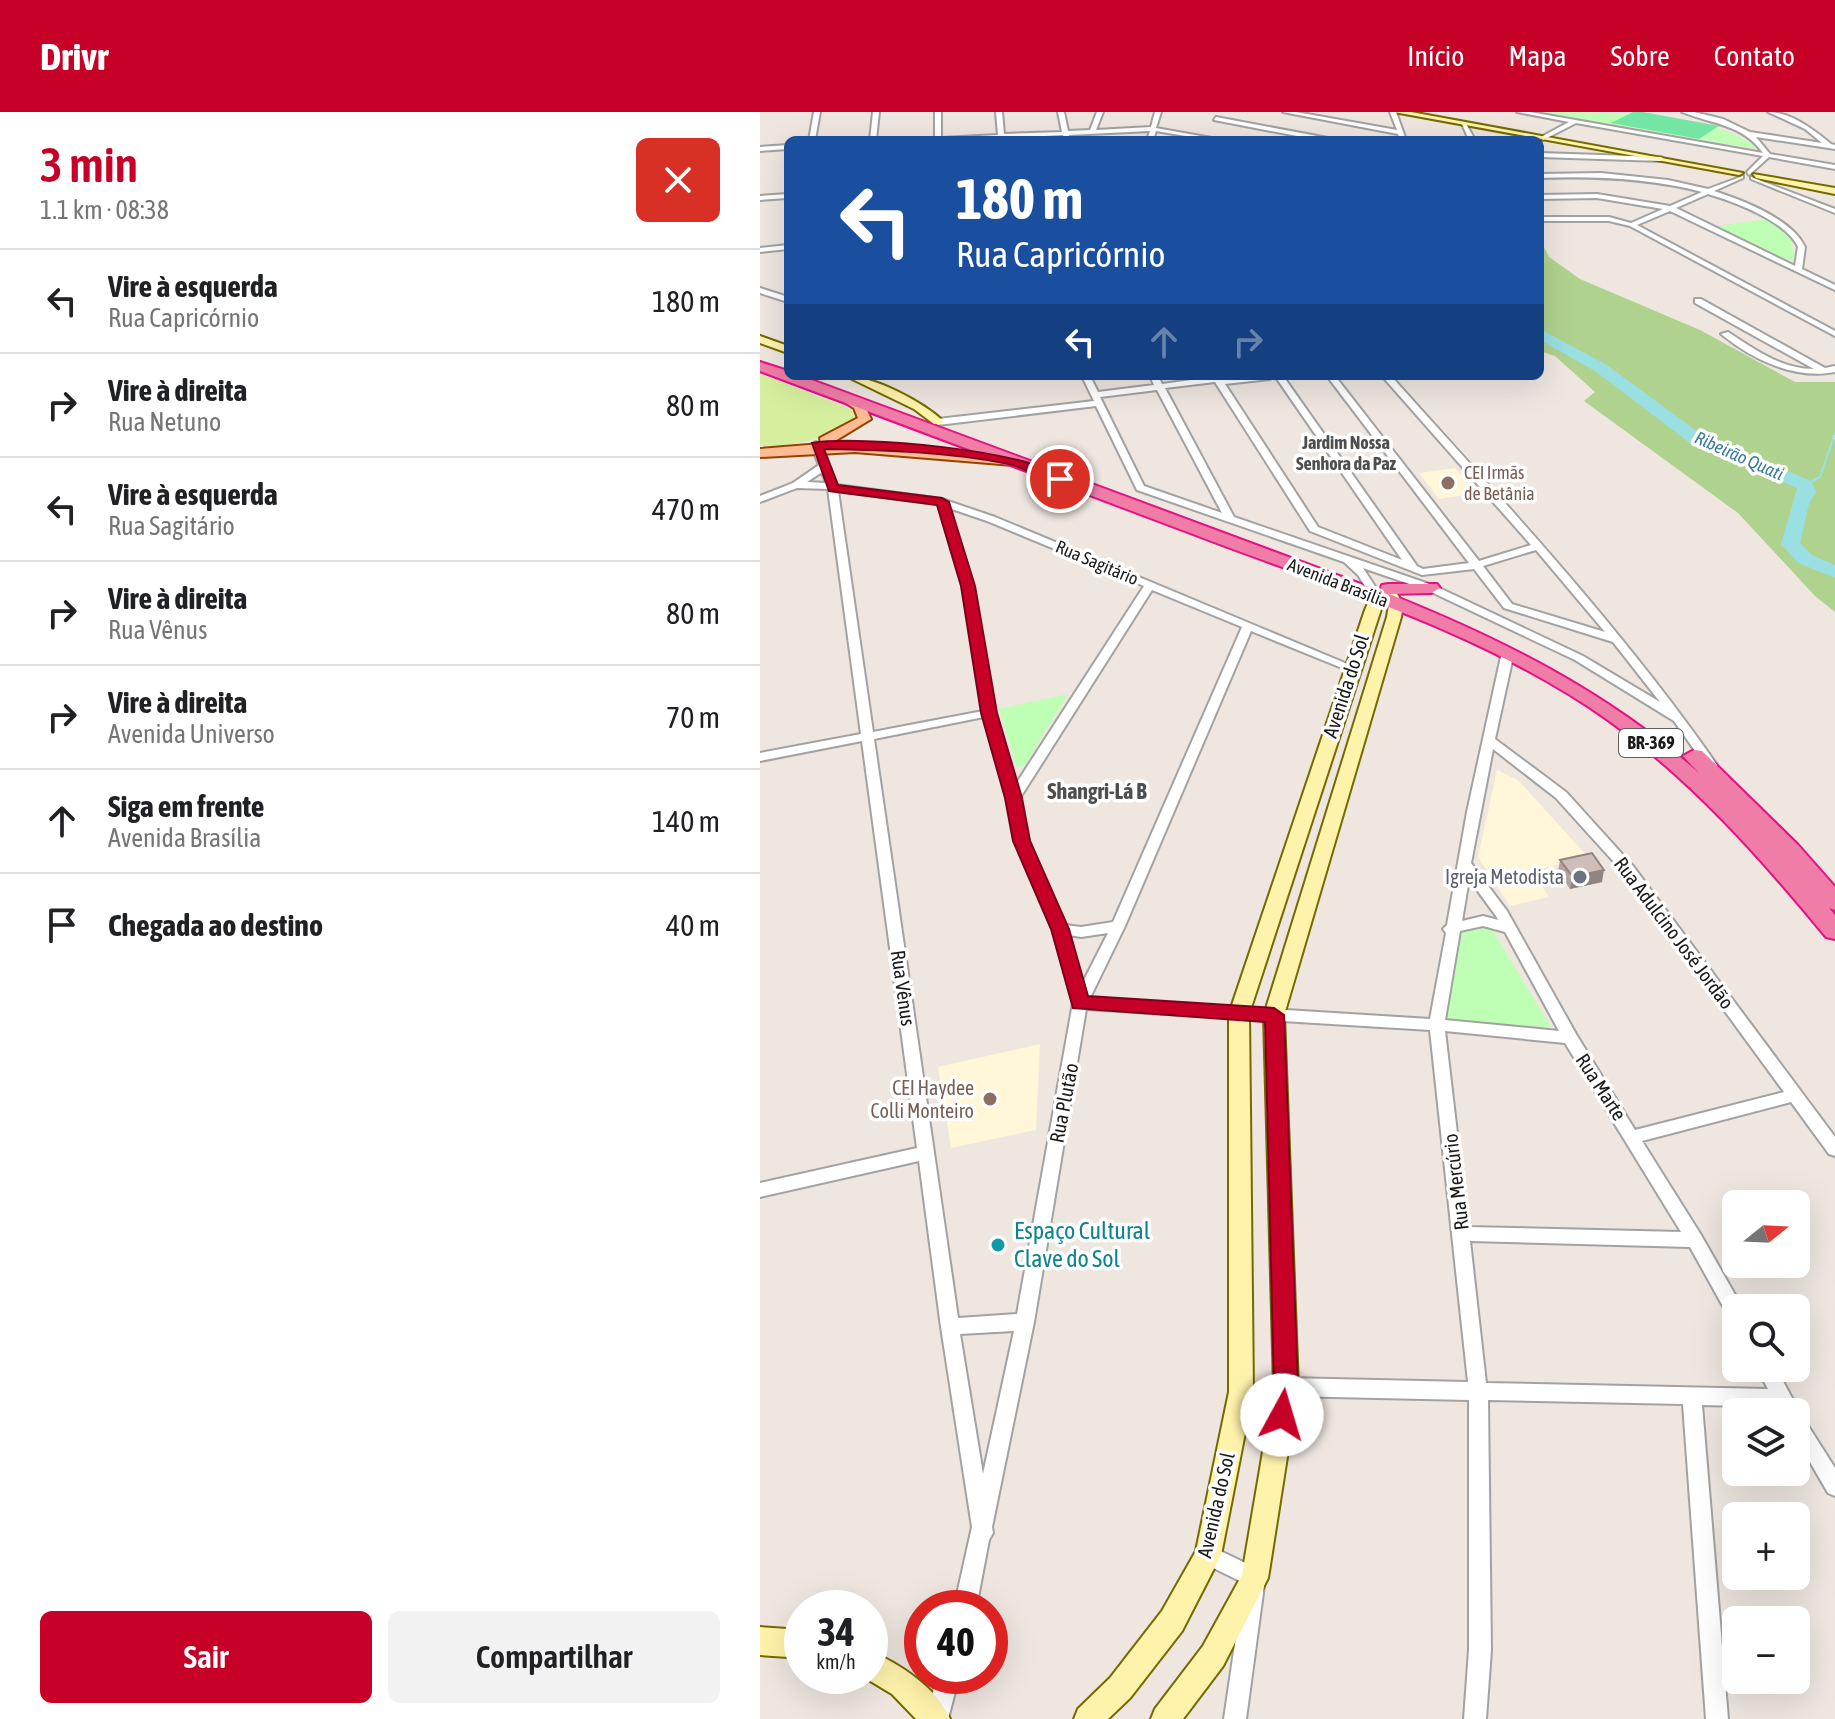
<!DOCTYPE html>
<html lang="pt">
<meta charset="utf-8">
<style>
body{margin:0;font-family:"Asap Condensed",sans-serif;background:#f2f2f2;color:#202124;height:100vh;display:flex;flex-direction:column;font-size:30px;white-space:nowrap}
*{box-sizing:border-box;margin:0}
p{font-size:26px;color:#757577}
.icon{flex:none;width:44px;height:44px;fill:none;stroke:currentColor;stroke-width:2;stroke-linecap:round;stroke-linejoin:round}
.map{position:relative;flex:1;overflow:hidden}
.side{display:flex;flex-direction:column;background:#fff;width:760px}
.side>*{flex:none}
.banner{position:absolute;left:24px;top:24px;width:760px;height:244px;border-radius:12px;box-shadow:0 8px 32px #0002;background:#1a4fa0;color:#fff;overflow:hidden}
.needle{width:52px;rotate:72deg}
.fabs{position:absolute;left:962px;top:1078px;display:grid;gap:16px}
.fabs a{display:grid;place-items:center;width:88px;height:88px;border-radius:12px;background:#fff;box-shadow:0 8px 32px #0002;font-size:40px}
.speed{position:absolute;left:24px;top:1478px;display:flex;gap:16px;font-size:40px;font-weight:700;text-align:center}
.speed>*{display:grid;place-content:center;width:104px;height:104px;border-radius:50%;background:#fff;box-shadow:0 8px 32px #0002;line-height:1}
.speed small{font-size:20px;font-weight:400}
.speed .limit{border:12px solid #d22;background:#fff;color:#111}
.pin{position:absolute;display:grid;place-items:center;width:68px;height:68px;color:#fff;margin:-34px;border:4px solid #fff;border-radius:50%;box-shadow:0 2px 8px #0007}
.me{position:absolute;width:88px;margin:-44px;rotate:6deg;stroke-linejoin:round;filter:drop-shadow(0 0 6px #0008)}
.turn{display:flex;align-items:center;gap:28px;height:168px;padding:0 40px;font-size:36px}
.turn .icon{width:104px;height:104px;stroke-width:2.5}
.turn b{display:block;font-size:56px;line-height:68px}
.lanes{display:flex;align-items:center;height:76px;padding:0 40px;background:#0003;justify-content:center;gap:40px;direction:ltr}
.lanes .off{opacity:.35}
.round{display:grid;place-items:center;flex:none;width:84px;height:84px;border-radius:12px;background:#f2f2f2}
.summary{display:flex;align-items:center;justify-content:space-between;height:136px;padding:0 40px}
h1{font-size:48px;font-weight:600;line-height:60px;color:#c60027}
.button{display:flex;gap:16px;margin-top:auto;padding:16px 40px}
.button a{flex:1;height:92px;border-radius:12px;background:#c60027;color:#fff;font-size:32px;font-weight:600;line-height:92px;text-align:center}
.button a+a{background:#f2f2f2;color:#202124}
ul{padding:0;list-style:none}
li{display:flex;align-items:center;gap:24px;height:104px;padding:0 40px;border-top:2px solid #e0e0e0}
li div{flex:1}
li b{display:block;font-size:30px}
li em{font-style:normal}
header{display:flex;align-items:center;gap:48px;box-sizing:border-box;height:112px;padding:0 40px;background:#c60027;color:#fff}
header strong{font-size:38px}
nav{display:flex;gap:44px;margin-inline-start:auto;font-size:28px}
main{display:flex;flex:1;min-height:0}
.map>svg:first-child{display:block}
.education{fill:#fff7d7}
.grass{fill:#d5ef9e}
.forest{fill:#b0d28f}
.park{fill:#beffb5}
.pitch{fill:#74e6a4}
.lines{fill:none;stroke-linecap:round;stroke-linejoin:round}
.stream{stroke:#9adfe1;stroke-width:2}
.river{fill:#9adfe1;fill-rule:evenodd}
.street-casing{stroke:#a2a2a2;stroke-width:4}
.secondary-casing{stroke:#746a00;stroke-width:4}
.primary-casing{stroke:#924500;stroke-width:4}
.highway-casing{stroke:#e61284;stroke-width:4}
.street{fill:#fff;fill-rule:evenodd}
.secondary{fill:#fff3ac;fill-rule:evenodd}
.primary{fill:#ffbb93;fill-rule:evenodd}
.highway{fill:#ef7da8;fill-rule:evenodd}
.wall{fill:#b1a39e}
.shaded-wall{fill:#908481}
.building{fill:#cebdb8;stroke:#908481;stroke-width:2}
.route{fill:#c60027;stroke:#810019;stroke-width:2}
.education-dot{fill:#8d6e63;stroke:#fff;stroke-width:3}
.worship-dot{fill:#6b7280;stroke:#fff;stroke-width:3}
.culture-dot{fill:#0f9aa8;stroke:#fff;stroke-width:3}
.labels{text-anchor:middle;stroke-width:7;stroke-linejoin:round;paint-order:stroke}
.far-neighbourhood-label{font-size:18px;font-weight:bold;fill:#4e4e4e;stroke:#fff}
.far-water-label{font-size:18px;font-style:italic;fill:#387d9b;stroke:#fff}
.far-education-label{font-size:18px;fill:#785e54;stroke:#fff;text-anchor:start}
.far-street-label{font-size:18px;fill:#1b1b1b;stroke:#fff}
.shield{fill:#fff;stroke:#5f5f5f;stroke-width:2}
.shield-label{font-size:18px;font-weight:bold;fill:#1b1b1b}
.street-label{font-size:20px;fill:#1b1b1b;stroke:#fff}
.worship-label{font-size:20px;fill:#5b616d;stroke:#fff;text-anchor:end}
.education-label{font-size:20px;fill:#785e54;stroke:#fff;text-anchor:end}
.neighbourhood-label{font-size:22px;font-weight:bold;fill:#4e4e4e;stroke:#fff}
.near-culture-label{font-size:24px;fill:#0d838f;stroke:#fff;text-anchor:start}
</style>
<header>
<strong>Drivr</strong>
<nav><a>Início</a><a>Mapa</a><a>Sobre</a><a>Contato</a></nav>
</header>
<main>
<section class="side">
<div class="summary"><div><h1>3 min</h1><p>1.1 km · 08:38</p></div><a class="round" style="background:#d93025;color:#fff"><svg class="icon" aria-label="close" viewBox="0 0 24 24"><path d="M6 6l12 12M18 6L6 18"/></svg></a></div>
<ul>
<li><svg class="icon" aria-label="left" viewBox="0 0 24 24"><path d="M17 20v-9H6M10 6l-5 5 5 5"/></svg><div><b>Vire à esquerda</b><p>Rua Capricórnio</p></div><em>180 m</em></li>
<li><svg class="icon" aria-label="right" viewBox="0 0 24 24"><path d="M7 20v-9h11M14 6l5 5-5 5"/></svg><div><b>Vire à direita</b><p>Rua Netuno</p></div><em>80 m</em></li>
<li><svg class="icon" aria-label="left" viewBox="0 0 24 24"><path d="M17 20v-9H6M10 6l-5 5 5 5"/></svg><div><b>Vire à esquerda</b><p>Rua Sagitário</p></div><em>470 m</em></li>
<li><svg class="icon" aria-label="right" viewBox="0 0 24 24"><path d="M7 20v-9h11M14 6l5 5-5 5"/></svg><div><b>Vire à direita</b><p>Rua Vênus</p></div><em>80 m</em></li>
<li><svg class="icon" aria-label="right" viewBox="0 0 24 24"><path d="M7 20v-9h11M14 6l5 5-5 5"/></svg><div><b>Vire à direita</b><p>Avenida Universo</p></div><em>70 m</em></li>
<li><svg class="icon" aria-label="ahead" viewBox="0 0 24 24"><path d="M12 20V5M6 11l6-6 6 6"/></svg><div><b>Siga em frente</b><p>Avenida Brasília</p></div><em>140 m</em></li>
<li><svg class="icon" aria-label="arrive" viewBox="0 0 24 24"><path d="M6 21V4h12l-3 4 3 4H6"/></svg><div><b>Chegada ao destino</b></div><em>40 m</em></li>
</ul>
<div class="button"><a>Sair</a><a>Compartilhar</a></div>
</section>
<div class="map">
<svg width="1075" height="1607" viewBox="0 0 1075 1607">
<rect width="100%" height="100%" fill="#eee6df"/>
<!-- education -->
<g class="education">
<path d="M 695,356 L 717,381 L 679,387 L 659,361 Z"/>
<path d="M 737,658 L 758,668 L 828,745 L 772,759 L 789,785 L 750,794 L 718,745 Z"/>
<path d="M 280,932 L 276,1018 L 191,1036 L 178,955 Z"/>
</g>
<!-- grass -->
<path class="grass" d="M 0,262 L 91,297 L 96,307 C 68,329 35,333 0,334 Z"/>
<!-- forest -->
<path class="forest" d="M 780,127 L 789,145 L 820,167 L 940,218 L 1035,270 L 1075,270 L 1075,322 L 1072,324 L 1075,328 L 1075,500 L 1055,484 L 978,401 L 824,289 L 835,280 L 795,244 L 780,239 Z"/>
<!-- park -->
<g class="park">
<path d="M 775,0 C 835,0 958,0 997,37 Z"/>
<path d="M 1008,107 L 1030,125 L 1035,148 L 1026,149 L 956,114 Z"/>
<path d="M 308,582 C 301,596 268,644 267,652 L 257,656 L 239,597 Z"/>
<path d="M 723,814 L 732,817 L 791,915 L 687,910 L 698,824 L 703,819 Z"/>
</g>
<!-- pitch -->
<path class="pitch" d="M 873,0 L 883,0 L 959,14 L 939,27 L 851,11 Z"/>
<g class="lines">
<!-- stream -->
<path class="stream" d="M 1045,373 L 1060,365 L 1075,321"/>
<!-- river -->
<path class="river" d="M 780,217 L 847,253 L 942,323 L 1051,369 L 1056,380 L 1049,392 L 1040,431 L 1052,443 L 1075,453 L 1075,466 L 1038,451 L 1021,432 L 1037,376 L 930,331 L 835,259 L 780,228 Z"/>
<!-- street casing -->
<g class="street-casing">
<g id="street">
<path d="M 54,0 L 60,0 L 55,28 L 49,28 Z"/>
<path d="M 113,0 L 119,0 L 116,28 L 110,28 Z"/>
<path d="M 175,0 L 181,0 L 181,26 L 238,23 L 236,0 L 242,0 L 244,22 L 302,20 L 298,0 L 304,0 L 308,19 L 330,18 L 337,0 L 343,0 L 336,18 L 391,15 L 395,0 L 401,0 L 396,16 L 463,28 L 449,28 L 396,19 L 393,28 L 387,28 L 390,19 L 309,23 L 310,28 L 304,28 L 303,23 L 245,26 L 245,28 L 166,28 L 175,26 Z"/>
<path d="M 523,0 L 536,0 L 637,18 L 630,0 L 636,0 L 646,28 L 640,28 L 638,22 Z"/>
<path d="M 757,0 L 770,0 L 1003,41 C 983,12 951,12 922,0 L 934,0 L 963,7 L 990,20 L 1062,31 L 1045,17 L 1008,0 C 1031,0 1054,18 1071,32 L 1075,33 L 1075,37 L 996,25 L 1010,42 L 1075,53 L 1075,57 L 1009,45 L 989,63 L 987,60 L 1003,44 L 816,11 L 783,28 L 781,25 L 809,10 Z"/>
<path d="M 456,5 L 568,26 L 571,28 L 558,28 L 454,8 Z"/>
<path d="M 705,10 L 715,28 L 709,28 L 702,12 Z"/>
<path d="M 28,33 L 28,37 L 0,39 L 0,35 Z"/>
<path d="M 780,41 L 901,45 L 904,47 L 901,49 L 780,45 Z"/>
<path d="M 841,61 L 908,68 L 948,77 L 983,64 L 983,66 L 954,79 C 982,88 1032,107 1045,135 L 1042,157 L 1075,173 L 1075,178 L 910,99 L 877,113 L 1075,219 L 1075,224 L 870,114 L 849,109 L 780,109 L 780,105 L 849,105 L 871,111 L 903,97 L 837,86 L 780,87 L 780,83 L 837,82 L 910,94 L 942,80 C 889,66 834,64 780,66 L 780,62 ZM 948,82 C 975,90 1026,109 1038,135 L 1035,154 L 916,96 Z"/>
<path d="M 991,65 L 1075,97 L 1075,101 L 991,67 Z"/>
<path d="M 28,82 L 28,86 L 0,88 L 0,84 Z"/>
<path d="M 28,133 L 28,137 L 0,140 L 0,136 Z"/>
<path d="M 0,176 L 28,185 L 28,190 L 0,181 Z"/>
<path d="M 935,187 L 941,187 L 1065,256 L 1075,254 L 1075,260 C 1035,268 993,248 961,222 L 968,220 C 994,237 1021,257 1054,257 L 935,191 Z"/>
<path d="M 322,264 L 330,264 L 338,280 L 394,273 L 390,264 L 398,264 L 402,272 L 460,264 L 462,267 L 514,264 L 510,267 L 465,272 L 558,415 L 642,448 L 515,264 L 523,264 L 657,454 L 663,457 L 709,451 L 567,264 L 575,264 L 719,449 L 771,433 L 622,264 L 631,264 C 744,390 861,515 957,653 L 955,656 L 947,656 L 914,609 L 815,548 L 667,478 L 603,456 L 622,485 L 617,488 L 613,487 L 598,463 L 584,450 L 377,378 L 336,294 L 178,313 L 174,310 L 178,307 L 334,289 ZM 455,270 L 550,419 L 662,463 L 714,457 L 744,496 L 853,530 L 900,590 L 823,544 L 675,474 L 474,405 L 405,276 ZM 397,278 L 462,401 L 384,374 L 340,285 ZM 776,438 L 845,520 L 752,492 L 723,454 Z"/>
<path d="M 56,330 L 61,333 L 77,373 L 182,387 L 235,405 L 597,556 L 595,558 L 587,558 L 491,519 L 365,814 L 330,886 L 670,907 L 686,821 L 683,817 L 687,813 L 707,700 L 742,540 L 744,538 L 752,538 L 754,540 L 735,627 L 806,680 L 873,754 L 1075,1025 L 1075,1044 L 1069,1042 L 1031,990 L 882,1029 L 941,1123 L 982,1195 L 976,1196 L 976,1209 L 970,1207 L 930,1135 L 710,1129 L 726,1271 L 1008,1277 L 997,1256 L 1016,1256 L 1040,1301 L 1075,1356 L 1075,1384 L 1068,1381 L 1036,1326 L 1036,1300 L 1021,1300 L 1018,1295 L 942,1293 L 968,1607 L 946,1607 L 923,1292 L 728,1288 L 731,1538 L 726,1607 L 704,1607 L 709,1538 L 709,1288 L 526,1284 L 519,1281 L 517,1275 L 519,1269 L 526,1266 L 708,1270 L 670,918 L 326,897 L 274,1210 L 232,1415 L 233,1421 L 229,1428 L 216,1496 L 194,1496 L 212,1415 L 181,1215 L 159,1049 L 0,1085 L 0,1071 L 157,1036 L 102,629 L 0,649 L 0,641 L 101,622 L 68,377 L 37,376 L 0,390 L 0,384 L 33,371 L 59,353 L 51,333 ZM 62,360 L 66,371 L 47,370 ZM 78,379 L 178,392 L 203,474 L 223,599 L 113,620 ZM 189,396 L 227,409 L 384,474 L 256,672 L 235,601 L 213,474 ZM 392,478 L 482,515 L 353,810 L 321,815 L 305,813 L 269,729 L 260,686 ZM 224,605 L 248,686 L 255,729 L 293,817 L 313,891 L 257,1202 L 198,1206 L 114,627 ZM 733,637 L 796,686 L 863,760 L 1024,980 L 875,1018 L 816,922 L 747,799 L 711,751 ZM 709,767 L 736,804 L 738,808 L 723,804 L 702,809 ZM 723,814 L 745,820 L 799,919 L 685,908 L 700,819 ZM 348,821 L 322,872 L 309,823 L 321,825 ZM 685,919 L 805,931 L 921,1120 L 708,1115 ZM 254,1219 L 223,1362 L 200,1222 Z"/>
<path d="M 448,1433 L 502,1459 L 505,1466 L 486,1607 L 464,1607 L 484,1471 L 441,1450 L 438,1443 L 441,1436 Z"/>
<path d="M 177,1564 L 199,1564 L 188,1607 L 166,1607 Z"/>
</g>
</g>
<!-- secondary casing -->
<g class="secondary-casing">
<g id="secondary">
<path d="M 634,0 L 651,0 L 983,61 L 979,63 Z"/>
<path d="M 993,62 L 1075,76 L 1075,82 L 996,66 Z"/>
<path d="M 0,224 L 28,234 L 28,241 L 0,231 Z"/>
<path d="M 86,264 C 113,264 164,290 184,310 L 174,312 L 154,297 Z"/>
<path d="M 628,473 L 633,474 L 643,493 L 641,505 L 524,903 L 538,1275 L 508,1466 L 463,1554 L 423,1607 L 391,1607 L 395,1597 L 443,1534 L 482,1463 L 514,1275 L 504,903 L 627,505 L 629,493 L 625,485 L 489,902 L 493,1280 L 461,1443 L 422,1519 L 370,1586 L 348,1607 L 314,1607 L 318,1597 L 350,1566 L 402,1499 L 436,1439 L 469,1280 L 469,902 L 605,498 L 612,482 Z"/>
<path d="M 0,1515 L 42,1518 L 42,1546 L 0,1543 Z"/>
<path d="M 110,1539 C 140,1552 177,1576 190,1607 L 156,1607 L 132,1582 L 102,1564 L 110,1564 Z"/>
</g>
</g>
<!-- primary casing -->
<g class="primary-casing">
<path id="primary" d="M 83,283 C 98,281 106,295 111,307 L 70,332 L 158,335 L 253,345 L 260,349 L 253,353 L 95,340 L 0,345 L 0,337 L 61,332 L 60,326 L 98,306 L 94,296 L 83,289 Z"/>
</g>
<!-- highway casing -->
<g class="highway-casing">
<path id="highway" d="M 0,250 L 28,259 L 28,264 L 41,264 L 620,479 L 622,473 L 628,472 L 677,472 L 680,476 L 671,481 L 629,482 C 742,527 847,580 939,661 L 923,644 L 934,638 L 942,639 L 1038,733 L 1075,775 L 1075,798 L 1069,796 L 1075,803 L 1075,827 L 1066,825 C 1001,746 932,668 848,608 C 732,526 594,482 462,433 C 308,375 154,316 0,259 Z"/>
</g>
<!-- street -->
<use href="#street" class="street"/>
<!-- secondary -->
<use href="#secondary" class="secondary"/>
<!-- primary -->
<use href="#primary" class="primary"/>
<!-- highway -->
<use href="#highway" class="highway"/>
</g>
<!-- wall -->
<g class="wall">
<path d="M 800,748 L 842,770 L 810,777 L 798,760 Z"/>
<path d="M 976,1316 L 976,1354 L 974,1354 L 970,1330 Z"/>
<path d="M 1036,1331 L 1042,1358 L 1034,1374 L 1009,1374 L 1006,1360 L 1036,1360 Z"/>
</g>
<!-- shaded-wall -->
<path class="shaded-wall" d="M 844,758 L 842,770 L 810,777 L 813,765 Z"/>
<!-- building -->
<g class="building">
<path d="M 832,741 L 844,758 L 813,765 L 800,748 Z"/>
<path d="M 1036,1331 L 1042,1358 L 1036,1358 Z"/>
</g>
<!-- route -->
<path class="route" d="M 52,331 C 98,323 271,338 306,367 C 293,376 265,355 249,352 C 189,340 125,338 64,337 L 78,373 L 182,386 L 189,390 L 215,474 L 237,601 L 262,686 L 270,729 L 309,817 L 328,884 L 514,896 L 524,903 L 538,1275 L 531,1311 L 522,1314 L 513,1311 L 509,1303 L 514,1275 L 505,910 L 313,896 L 291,817 L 253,729 L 245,686 L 221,601 L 201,474 L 177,393 L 69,379 Z"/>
<!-- markers -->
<g class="education-dot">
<circle cx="688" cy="371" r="8"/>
<circle cx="230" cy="987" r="8"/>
</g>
<circle class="worship-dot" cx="820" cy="765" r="8"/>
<circle class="culture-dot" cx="238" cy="1133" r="8"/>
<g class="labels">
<!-- far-neighbourhood labels -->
<g class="far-neighbourhood-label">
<text x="586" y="337">Jardim Nossa<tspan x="586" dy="21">Senhora da Paz</tspan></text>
</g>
<!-- far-water labels -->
<g class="far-water-label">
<text transform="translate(979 344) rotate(24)" y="6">Ribeirão Quati</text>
</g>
<!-- far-education labels -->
<g class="far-education-label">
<text x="704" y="367">CEI Irmãs<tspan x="704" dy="21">de Betânia</tspan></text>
</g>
<!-- far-street labels -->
<g class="far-street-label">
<text transform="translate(337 451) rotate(23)" y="6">Rua Sagitário</text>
<text transform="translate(578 471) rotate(21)" y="6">Avenida Brasília</text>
</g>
<!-- shield labels -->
<rect class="shield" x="859" y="617" width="64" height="28" rx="6"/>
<g class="shield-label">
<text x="891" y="637">BR-369</text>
</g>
<!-- street labels -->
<g class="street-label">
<text transform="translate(586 574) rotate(-72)" y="7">Avenida do Sol</text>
<text transform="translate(914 821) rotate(53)" y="7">Rua Adulcino José Jordão</text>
<text transform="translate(143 876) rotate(82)" y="7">Rua Vênus</text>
<text transform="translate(841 975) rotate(57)" y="7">Rua Marte</text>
<text transform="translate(304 991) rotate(-79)" y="7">Rua Plutão</text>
<text transform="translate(696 1070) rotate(-97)" y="7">Rua Mercúrio</text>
<text transform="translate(456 1393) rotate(-77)" y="7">Avenida do Sol</text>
</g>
<!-- worship labels -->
<g class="worship-label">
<text x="804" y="772">Igreja Metodista</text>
</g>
<!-- education labels -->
<g class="education-label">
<text x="214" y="983">CEI Haydee<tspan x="214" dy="23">Colli Monteiro</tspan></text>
</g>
<!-- neighbourhood labels -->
<g class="neighbourhood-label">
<text x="337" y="687">Shangri-Lá B</text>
</g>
<!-- near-culture labels -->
<g class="near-culture-label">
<text x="254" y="1127">Espaço Cultural<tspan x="254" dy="28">Clave do Sol</tspan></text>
</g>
</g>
</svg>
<div class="fabs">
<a><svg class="needle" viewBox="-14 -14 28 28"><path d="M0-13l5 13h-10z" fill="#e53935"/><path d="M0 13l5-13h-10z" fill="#757577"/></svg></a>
<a><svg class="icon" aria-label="search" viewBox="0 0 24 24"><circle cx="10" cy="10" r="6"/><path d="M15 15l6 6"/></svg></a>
<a><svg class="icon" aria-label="layers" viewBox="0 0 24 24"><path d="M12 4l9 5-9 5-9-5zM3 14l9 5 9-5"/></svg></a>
<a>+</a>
<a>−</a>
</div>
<div class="speed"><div>34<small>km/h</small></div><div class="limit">40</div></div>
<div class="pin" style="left:300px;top:367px;background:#d93025"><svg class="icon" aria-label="arrive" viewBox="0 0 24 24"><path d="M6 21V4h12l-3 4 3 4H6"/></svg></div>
<svg class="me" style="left:522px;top:1303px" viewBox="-20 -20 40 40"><circle r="19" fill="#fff"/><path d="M0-13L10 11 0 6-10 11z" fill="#c60027"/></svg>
<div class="banner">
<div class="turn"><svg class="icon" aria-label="left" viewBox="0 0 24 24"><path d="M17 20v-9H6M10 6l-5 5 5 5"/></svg><div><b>180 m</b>Rua Capricórnio</div></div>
<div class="lanes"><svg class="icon" aria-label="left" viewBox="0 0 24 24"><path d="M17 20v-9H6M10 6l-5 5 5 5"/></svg><svg class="icon off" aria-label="ahead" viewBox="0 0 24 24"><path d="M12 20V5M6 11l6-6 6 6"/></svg><svg class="icon off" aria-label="right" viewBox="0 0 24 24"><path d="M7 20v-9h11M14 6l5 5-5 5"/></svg></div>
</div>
</div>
</main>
